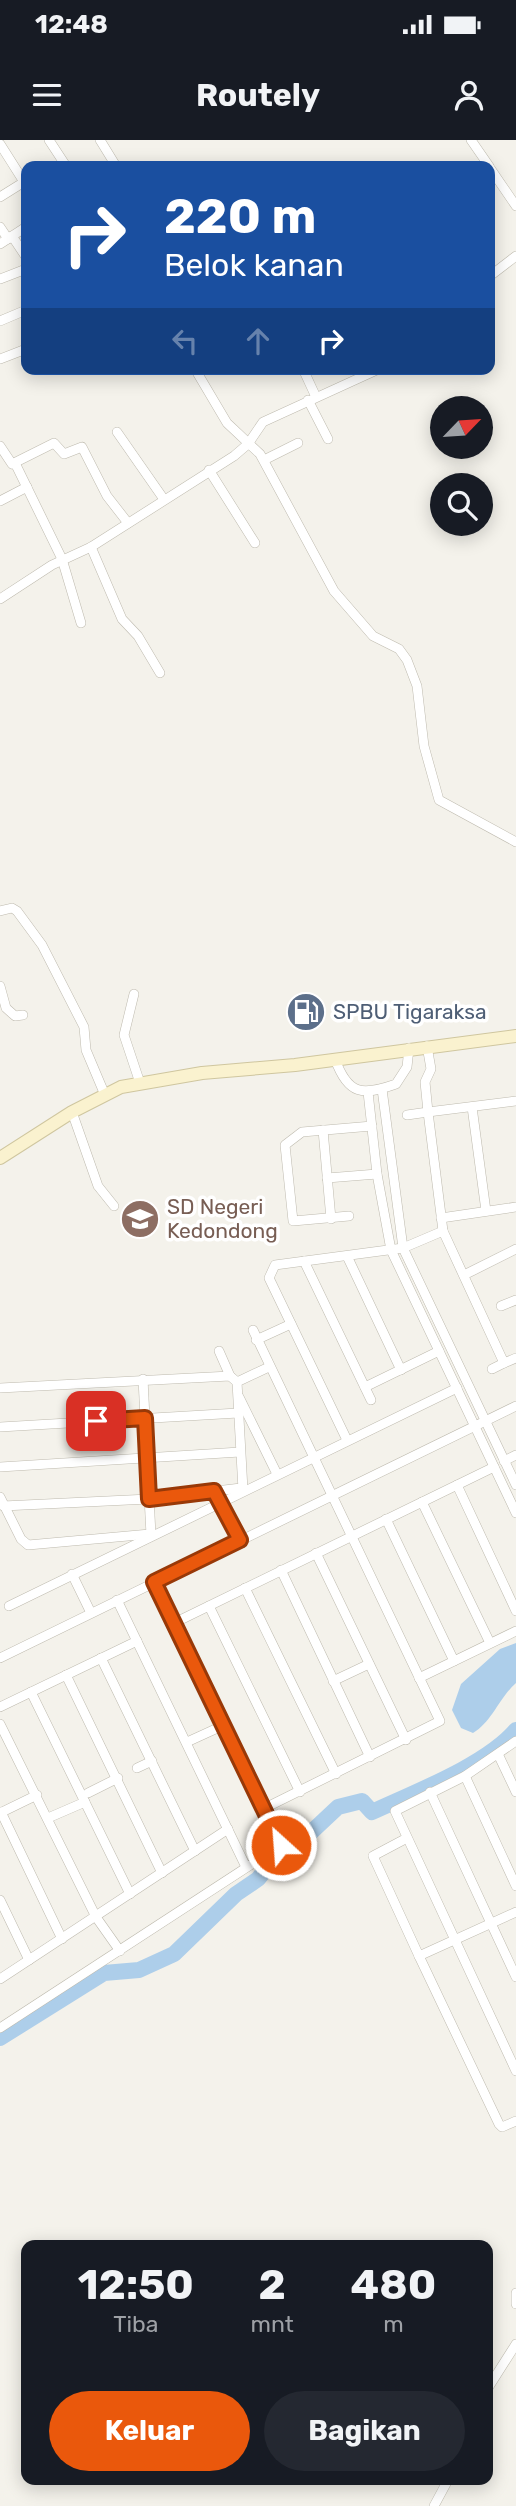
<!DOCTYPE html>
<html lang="id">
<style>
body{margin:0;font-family:Rubik,sans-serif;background:#242831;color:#f1f3f6;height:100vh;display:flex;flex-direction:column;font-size:26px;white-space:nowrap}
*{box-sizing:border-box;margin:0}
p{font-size:23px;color:#9ea1a6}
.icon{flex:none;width:38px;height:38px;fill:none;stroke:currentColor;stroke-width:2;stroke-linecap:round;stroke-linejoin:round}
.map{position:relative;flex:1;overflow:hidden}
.panel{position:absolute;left:21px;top:2100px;width:472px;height:245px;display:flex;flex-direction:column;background:#171b24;border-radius:14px;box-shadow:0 4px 18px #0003}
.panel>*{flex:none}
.banner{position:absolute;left:21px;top:21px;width:474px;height:214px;border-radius:14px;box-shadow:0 4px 18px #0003;background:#1a4fa0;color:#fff;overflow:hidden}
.needle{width:46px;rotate:65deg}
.controls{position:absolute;left:430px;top:256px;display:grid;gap:14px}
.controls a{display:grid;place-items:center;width:63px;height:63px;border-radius:50%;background:#171b24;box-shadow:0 4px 18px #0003;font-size:35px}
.pin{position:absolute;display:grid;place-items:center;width:60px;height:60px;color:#fff;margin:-30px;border-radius:14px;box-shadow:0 4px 10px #0006}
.me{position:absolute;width:77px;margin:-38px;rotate:334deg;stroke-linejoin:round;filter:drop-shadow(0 0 5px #0008)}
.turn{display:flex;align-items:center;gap:24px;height:147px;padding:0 28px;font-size:32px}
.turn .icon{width:91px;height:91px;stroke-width:2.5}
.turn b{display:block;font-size:49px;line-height:60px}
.lanes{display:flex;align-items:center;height:66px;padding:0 28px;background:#0003;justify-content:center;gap:35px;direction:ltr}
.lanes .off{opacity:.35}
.eta{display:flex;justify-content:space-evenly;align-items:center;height:119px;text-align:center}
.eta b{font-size:42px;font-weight:700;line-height:49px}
.action{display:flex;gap:14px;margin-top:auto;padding:14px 28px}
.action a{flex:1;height:80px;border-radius:42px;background:#ea580c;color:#fff;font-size:28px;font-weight:700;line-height:80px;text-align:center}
.action a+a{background:#242831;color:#f1f3f6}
.status{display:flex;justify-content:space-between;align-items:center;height:49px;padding:0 35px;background:#171b24;direction:ltr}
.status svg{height:19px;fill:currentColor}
header{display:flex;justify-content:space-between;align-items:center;height:91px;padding:0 28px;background:#171b24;font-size:32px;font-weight:700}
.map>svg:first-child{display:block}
.water{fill:#adceea}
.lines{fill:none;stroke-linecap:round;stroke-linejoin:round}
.river{stroke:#adceea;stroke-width:16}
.street-casing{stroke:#bebaae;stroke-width:10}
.secondary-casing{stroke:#cfc69f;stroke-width:14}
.street{stroke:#fff;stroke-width:9}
.secondary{stroke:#faf2cf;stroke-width:12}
.route-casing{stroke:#983908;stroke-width:18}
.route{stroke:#ea580c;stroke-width:12}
.labels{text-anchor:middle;stroke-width:7;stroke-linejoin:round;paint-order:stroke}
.service-label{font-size:21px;fill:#4e5e75;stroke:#fff;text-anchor:start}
.education-label{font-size:21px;fill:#785e54;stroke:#fff;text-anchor:start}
</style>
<div class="status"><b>12:48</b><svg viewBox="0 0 49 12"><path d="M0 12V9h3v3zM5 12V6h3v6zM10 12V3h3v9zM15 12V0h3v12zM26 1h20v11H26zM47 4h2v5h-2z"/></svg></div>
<header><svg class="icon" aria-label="menu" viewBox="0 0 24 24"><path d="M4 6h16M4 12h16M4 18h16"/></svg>Routely<svg class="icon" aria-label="person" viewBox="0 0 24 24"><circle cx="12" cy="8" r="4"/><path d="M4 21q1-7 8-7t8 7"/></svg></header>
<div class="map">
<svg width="516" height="2366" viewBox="0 0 516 2366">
<rect width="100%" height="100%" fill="#f4f2eb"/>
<!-- water -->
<path class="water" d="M 516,1503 L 516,1543 C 499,1558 492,1582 473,1593 L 461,1588 L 452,1570 L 461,1544 L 500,1509 Z"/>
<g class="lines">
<!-- river -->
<path class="river" d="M 0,1898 L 104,1833 L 139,1830 L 174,1814 L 236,1754 L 258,1739 L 276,1717 L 306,1697 L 338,1667 L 362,1661 L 372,1672 C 415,1652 486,1625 516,1590"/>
<!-- street casing -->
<g class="street-casing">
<g id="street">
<path d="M 49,0 L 66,26"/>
<path d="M 100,0 L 116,26"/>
<path d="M 471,0 L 489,26"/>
<path d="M 0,4 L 26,45"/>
<path d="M 490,28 L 516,66"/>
<path d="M 0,57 L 24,42"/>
<path d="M 0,87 L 8,99"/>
<path d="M 12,96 L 26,117"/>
<path d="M 0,104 L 26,87"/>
<path d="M 490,136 L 516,116"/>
<path d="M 0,139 L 26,129"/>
<path d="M 0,181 L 26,170"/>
<path d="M 0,219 L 26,209"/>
<path d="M 195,229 L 227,283 L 260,314 L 334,451 L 373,496 L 399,509 L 407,520 L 417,546 L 424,606 L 439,660 L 516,702"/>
<path d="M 303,229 L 316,257"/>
<path d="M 308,260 L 328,299"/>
<path d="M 117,292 L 163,358"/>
<path d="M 0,306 L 12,324 L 54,303 L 64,314 L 82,307 L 107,356 L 128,383"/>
<path d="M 264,320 L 298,303"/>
<path d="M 15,323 L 62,419 L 81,483"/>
<path d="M 209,330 L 255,403"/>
<path d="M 0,361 L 27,347"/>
<path d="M 91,407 L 122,479 L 138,496 L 160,533"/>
<path d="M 0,459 L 52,425 L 91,407 L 234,316 L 248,304 L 263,282 L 379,229"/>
<path d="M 0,771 L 12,768 L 17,771 L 42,805 L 84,887 L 86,910 L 105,955"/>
<path d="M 0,846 L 6,868 L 15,876 L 23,875"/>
<path d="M 134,854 L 124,895 L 140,943"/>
<path d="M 335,919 C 348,955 362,956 396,944 L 407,927 L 409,908"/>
<path d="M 382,949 L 403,1108 L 516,1345"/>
<path d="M 368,952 L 377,1034 L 391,1110 L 516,1373"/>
<path d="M 472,967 L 486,1071"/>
<path d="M 72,972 L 98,1046 L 114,1066"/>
<path d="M 407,975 L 428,972 L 425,942 L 431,929 L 427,906"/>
<path d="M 323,990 L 331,1079"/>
<path d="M 327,1038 L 377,1034"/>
<path d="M 349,1076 L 293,1081 L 285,1005 L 302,992 L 372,986"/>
<path d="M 441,1078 L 516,1067"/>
<path d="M 443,1091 L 428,972 L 516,961"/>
<path d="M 347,1116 L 401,1230"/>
<path d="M 304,1121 L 371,1260"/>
<path d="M 464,1135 L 516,1109"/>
<path d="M 501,1166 L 516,1160"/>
<path d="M 253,1190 L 440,1581 L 263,1669"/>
<path d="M 256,1200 L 291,1184"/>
<path d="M 219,1211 L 230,1236"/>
<path d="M 492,1229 L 504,1223"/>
<path d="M 143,1239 L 151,1395"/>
<path d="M 365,1247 L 439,1211"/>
<path d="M 0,1248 L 230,1236 L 237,1242"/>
<path d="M 239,1257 L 277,1334"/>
<path d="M 0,1287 L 238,1273"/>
<path d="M 347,1300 L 269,1138 L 275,1125 L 403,1108 L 443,1091 L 504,1223 L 516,1218"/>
<path d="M 504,1321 L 516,1315"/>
<path d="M 0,1327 L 240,1312"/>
<path d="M 457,1345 L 516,1471"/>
<path d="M 243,1350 L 237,1242 L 269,1227"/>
<path d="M 0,1357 L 21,1399 L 28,1405 L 150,1394"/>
<path d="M 217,1359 L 240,1400"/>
<path d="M 422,1362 L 490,1503"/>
<path d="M 3,1366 L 149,1359 L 241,1348"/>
<path d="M 386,1379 L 454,1521"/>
<path d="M 316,1413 L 406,1600"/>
<path d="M 281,1430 L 370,1617"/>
<path d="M 72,1434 L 91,1473"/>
<path d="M 245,1448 L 336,1634"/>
<path d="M 117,1460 L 246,1727"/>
<path d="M 9,1466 L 457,1248"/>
<path d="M 209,1466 L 300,1652"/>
<path d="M 174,1483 L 494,1327"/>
<path d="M 0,1518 L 516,1266"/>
<path d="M 101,1518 L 195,1711"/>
<path d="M 66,1535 L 162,1733"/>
<path d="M 419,1538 L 516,1491"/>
<path d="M 333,1541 L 369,1524"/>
<path d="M 31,1552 L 130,1754"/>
<path d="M 0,1567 L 137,1501"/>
<path d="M 0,1584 L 96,1777 L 120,1811"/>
<path d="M 516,1601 L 465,1636 L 395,1671 L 516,1931"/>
<path d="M 187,1602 L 222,1586"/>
<path d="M 498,1614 L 516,1652"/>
<path d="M 137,1628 L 152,1621"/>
<path d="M 465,1636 L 516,1746"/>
<path d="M 430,1652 L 516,1837"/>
<path d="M 88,1653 L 118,1638"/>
<path d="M 1,1672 L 62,1799"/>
<path d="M 0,1673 L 37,1655"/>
<path d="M 48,1678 L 85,1662"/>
<path d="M 407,1698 L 373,1716 L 419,1816 L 516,1772"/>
<path d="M 0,1760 L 29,1820"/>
<path d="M 419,1816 L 499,1984 L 502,1987 L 516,1981"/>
<path d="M 0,1839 L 228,1689"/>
<path d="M 0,1888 L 281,1705 L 154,1442"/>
<path d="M 516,2153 L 516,2164"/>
<path d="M 488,2248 L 516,2204"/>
<path d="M 434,2366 L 448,2340"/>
</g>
</g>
<!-- secondary casing -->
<g class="secondary-casing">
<path id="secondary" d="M 0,1018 L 72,972 L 121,947 L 202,933 L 295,925 L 516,896"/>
</g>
<!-- street -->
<use href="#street" class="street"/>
<!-- secondary -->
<use href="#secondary" class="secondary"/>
</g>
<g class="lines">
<!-- route casing -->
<g class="route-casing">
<path id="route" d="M 96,1281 L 145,1278 L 149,1359 L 214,1351 L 240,1400 L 154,1442 L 281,1705"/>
</g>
<!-- route -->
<use href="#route" class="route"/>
</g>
<!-- icons -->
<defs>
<g id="fuel-disc" transform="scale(2.0125)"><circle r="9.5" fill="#5c6f8a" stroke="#fff"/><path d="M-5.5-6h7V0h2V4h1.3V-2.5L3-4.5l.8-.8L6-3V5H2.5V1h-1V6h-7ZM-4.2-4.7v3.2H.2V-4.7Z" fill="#fff"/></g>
<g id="school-disc" transform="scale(2.0125)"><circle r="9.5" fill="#8d6e63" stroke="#fff"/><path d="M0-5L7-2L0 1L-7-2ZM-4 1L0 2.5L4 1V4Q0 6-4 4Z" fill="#fff"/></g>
</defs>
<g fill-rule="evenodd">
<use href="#fuel-disc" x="306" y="872"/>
<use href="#school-disc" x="140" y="1079"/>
</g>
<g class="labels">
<!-- service labels -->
<g class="service-label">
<text x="333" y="879">SPBU Tigaraksa</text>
</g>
<!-- education labels -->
<g class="education-label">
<text x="167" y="1074">SD Negeri<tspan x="167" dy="24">Kedondong</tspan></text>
</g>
</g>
</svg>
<div class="controls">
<a><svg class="needle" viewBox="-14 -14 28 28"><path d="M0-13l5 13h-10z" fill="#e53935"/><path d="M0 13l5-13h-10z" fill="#9ea1a6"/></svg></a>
<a><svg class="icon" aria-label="search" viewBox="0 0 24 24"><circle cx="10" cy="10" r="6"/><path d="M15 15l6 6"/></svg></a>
</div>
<div class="pin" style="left:96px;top:1281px;background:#d93025"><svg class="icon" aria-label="arrive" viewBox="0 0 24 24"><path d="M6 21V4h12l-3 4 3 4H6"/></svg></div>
<svg class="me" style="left:281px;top:1705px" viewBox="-20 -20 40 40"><circle r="17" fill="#ea580c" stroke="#fff" stroke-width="3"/><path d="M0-11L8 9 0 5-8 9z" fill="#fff"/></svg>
<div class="banner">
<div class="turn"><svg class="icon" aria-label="right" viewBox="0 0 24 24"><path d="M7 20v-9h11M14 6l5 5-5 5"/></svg><div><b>220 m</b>Belok kanan</div></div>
<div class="lanes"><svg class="icon off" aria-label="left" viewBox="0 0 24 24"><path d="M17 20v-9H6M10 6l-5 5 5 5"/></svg><svg class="icon off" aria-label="ahead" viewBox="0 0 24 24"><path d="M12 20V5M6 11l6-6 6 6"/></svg><svg class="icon" aria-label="right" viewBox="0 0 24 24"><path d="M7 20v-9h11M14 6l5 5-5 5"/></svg></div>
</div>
<section class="panel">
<div class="eta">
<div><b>12:50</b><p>Tiba</p></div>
<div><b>2</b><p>mnt</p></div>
<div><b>480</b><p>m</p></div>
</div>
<div class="action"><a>Keluar</a><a>Bagikan</a></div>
</section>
</div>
